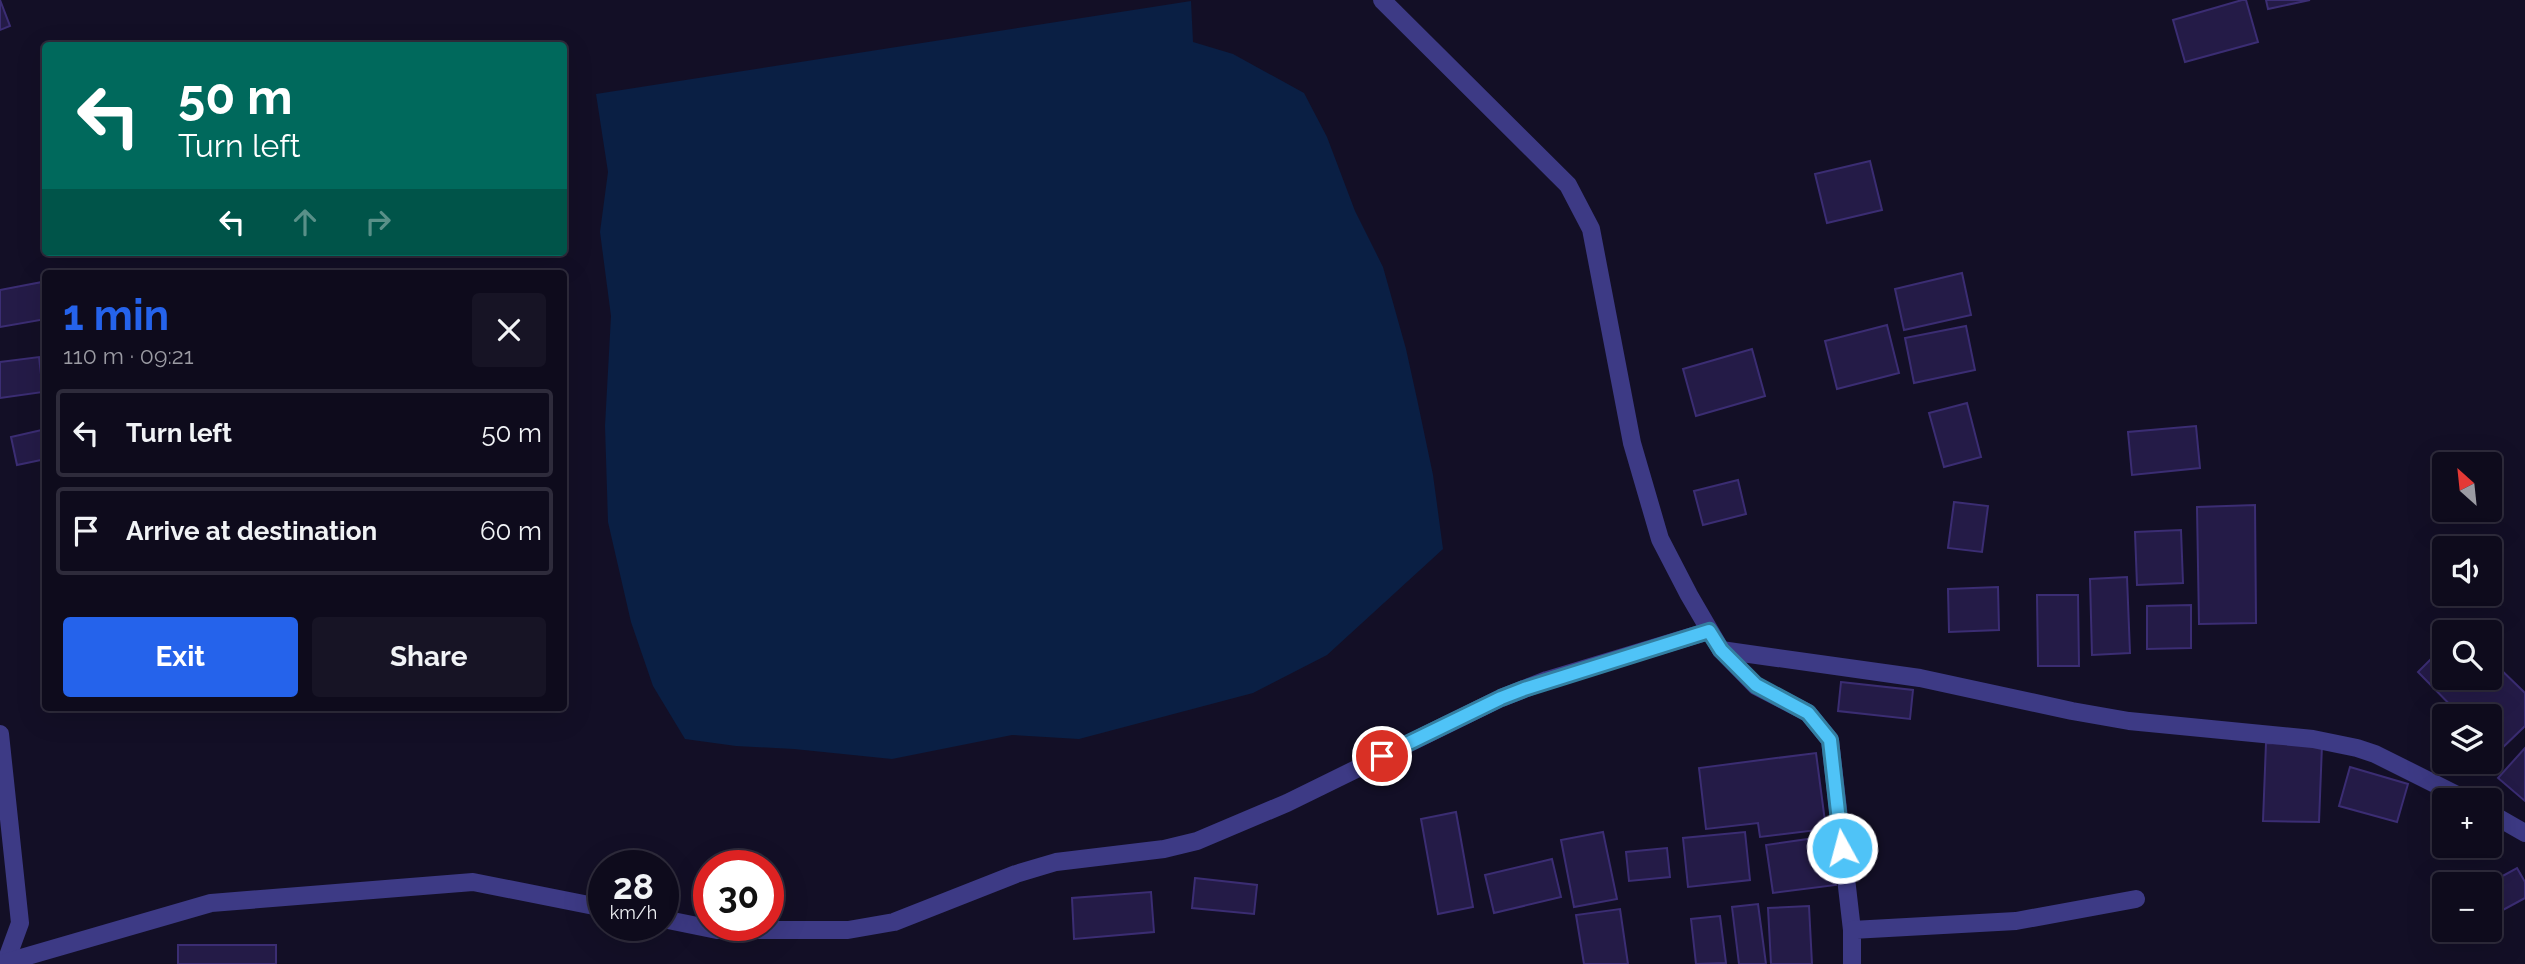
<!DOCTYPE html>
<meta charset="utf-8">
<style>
body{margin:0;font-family:Raleway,sans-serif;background:#171425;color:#f1f3f6;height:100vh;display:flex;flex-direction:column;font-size:26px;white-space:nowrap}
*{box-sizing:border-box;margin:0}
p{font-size:23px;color:#9b9ba3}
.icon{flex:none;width:38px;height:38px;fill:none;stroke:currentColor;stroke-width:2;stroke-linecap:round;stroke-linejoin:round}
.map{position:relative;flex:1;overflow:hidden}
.details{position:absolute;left:42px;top:270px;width:525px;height:441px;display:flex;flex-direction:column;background:#0e0b1c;border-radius:7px;box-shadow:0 7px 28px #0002,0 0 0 2px #2e2b3b}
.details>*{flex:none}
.guide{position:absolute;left:42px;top:42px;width:525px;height:214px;border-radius:7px;box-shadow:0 7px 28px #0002,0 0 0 2px #2e2b3b;background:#00695c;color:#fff;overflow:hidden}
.needle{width:46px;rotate:333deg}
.fabs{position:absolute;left:2432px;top:452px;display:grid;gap:14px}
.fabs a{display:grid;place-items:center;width:70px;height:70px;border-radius:7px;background:#0e0b1c;box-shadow:0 7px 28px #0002,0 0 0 2px #2e2b3b;font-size:35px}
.speed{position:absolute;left:588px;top:850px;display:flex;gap:14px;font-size:35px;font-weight:700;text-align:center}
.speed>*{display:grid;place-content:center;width:91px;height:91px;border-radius:50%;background:#0e0b1c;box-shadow:0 7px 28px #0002,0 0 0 2px #2e2b3b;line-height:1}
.speed small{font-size:18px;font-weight:400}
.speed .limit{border:10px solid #d22;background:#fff;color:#111}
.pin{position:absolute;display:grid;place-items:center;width:60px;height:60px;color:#fff;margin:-30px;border:4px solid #fff;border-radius:50%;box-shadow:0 2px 7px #0007}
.me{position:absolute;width:77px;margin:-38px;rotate:353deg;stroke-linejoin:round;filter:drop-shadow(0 0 5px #0008)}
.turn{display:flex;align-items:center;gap:24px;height:147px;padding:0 21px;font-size:32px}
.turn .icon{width:91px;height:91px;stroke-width:2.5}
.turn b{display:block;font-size:49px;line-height:60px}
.lanes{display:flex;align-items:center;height:66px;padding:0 21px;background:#0003;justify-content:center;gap:35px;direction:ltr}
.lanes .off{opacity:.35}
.round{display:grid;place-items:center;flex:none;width:74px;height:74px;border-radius:7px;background:#171425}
.overview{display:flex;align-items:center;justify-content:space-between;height:119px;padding:0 21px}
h1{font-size:42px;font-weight:700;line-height:52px;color:#2563eb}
.primary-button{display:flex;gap:14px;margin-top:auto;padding:14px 21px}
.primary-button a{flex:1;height:80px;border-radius:7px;background:#2563eb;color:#fff;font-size:28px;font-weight:700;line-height:80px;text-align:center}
.primary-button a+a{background:#171425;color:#f1f3f6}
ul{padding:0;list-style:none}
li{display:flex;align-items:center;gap:21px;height:88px;margin:0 14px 10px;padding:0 7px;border:4px solid #2e2b3b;border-radius:7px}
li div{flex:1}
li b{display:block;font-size:26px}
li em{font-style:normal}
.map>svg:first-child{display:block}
.water{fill:#0a1f44}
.building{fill:#241b47;stroke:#3b2d73;stroke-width:2}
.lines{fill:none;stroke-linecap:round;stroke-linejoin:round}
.minor{stroke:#3d3a85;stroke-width:18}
.route-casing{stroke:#337fa1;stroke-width:18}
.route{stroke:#4fc3f7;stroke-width:12}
</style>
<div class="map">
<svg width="2525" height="964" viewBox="0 0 2525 964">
<rect width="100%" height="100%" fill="#130f26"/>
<!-- water -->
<path class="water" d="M 1191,1 L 1193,42 L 1233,54 L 1304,93 L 1327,137 L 1355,211 L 1383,267 L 1406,349 L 1417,399 L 1433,475 L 1443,549 L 1327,655 L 1253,693 L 1079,739 L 1012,735 L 892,759 L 794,749 L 736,746 L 685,739 L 653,686 L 631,622 L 608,522 L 605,426 L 611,316 L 600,232 L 608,172 L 596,94 Z"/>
<!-- building -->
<g class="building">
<path d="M 0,0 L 10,26 L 0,30 Z"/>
<path d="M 2242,0 L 2246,0 L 2258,42 L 2185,62 L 2173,20 Z"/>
<path d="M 2266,0 L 2310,0 L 2268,9 Z"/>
<path d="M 1870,161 L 1882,210 L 1827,223 L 1815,174 Z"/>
<path d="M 1962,273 L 1971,315 L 1904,330 L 1895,289 Z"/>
<path d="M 42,282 L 46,319 L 0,327 L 0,290 Z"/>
<path d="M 1887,325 L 1899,373 L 1837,389 L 1825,341 Z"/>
<path d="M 1966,326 L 1975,370 L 1914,383 L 1905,338 Z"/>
<path d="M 1752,349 L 1765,396 L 1696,416 L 1683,369 Z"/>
<path d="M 39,357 L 43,392 L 0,398 L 0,362 Z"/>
<path d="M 1967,403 L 1981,457 L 1944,467 L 1929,413 Z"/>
<path d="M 2196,426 L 2200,468 L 2132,475 L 2128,432 Z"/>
<path d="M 46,429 L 46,459 L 17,465 L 11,437 Z"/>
<path d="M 1738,480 L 1746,514 L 1703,525 L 1694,491 Z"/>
<path d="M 1954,502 L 1988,506 L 1982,552 L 1948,548 Z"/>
<path d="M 2255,505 L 2256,623 L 2199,624 L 2197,507 Z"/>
<path d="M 2181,530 L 2183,583 L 2137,585 L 2135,532 Z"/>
<path d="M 2127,577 L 2130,653 L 2092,655 L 2090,579 Z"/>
<path d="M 1998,587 L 1999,630 L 1949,632 L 1948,589 Z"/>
<path d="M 2037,595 L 2078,595 L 2079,666 L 2038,666 Z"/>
<path d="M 2191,605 L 2191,648 L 2147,649 L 2147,606 Z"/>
<path d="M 2445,645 L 2445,677 L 2490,677 L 2490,659 L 2525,693 L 2525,726 L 2498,752 L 2490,744 L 2490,716 L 2461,716 L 2418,672 Z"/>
<path d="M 1841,682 L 1913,690 L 1910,719 L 1838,711 Z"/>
<path d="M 2266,743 L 2322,745 L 2319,822 L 2263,821 Z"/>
<path d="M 2525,748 L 2525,801 L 2498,778 Z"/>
<path d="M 1816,753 L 1826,829 L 1760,837 L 1758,823 L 1706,829 L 1699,768 Z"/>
<path d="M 2350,767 L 2408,784 L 2397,822 L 2339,806 Z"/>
<path d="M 1456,812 L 1473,907 L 1438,914 L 1421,819 Z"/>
<path d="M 1603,832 L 1617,899 L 1574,907 L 1561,840 Z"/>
<path d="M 1745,832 L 1750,880 L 1688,887 L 1683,838 Z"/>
<path d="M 1829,836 L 1836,885 L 1773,893 L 1766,845 Z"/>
<path d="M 1667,848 L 1670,877 L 1629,881 L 1626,852 Z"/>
<path d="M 1552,859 L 1561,897 L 1494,913 L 1485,875 Z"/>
<path d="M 2517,868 L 2525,882 L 2525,898 L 2490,917 L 2490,884 L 2488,884 Z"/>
<path d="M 1195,878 L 1257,885 L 1254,914 L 1192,908 Z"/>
<path d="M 1151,892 L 1154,932 L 1074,939 L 1072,898 Z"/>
<path d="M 1758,904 L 1766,964 L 1739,964 L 1732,907 Z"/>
<path d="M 1809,906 L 1812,964 L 1771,964 L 1768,908 Z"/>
<path d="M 1620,909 L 1628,964 L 1584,964 L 1576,915 Z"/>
<path d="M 1720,916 L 1726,963 L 1696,964 L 1691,919 Z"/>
<rect x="178" y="945" width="98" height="19"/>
</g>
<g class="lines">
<!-- minor -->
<g class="minor">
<path d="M 1382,0 L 1568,185 L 1591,229 L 1632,443 L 1660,539 L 1689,595 L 1721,650 L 1756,686 L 1808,713 L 1830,740 L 1852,930"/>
<path d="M 1721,650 L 1920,678 L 2072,711 L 2129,721 L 2313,739 L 2357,748 L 2375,754 L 2467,800"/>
<path d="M 0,734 L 20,923 L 5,964"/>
<path d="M 2490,813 L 2525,833"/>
<path d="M 663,919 L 717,930 L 848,930 L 894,922 L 1016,874 L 1056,862 L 1164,849 L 1197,841 L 1287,803 L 1501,698 L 1547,680 L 1709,631"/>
<path d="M 0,964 L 211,903 L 473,882 L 604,908"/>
<path d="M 1852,964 L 1852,930 L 2016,921 L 2136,899"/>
</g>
</g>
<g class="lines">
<!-- route casing -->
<g class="route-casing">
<path id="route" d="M 1382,756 L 1501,698 L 1524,689 L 1709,631 L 1721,650 L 1756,685 L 1808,713 L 1830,740 L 1842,848"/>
</g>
<!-- route -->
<use href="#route" class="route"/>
</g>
</svg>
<div class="fabs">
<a><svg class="needle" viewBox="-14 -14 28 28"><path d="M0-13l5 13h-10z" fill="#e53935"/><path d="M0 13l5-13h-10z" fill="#9b9ba3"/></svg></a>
<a><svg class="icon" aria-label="sound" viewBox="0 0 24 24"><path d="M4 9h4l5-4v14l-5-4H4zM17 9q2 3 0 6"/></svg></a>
<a><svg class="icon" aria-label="search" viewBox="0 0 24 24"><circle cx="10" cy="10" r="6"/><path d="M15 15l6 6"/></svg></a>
<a><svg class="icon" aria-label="layers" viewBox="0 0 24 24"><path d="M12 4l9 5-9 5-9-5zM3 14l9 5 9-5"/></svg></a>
<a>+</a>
<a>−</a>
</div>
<div class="speed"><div>28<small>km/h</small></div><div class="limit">30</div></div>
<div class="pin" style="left:1382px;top:756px;background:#d93025"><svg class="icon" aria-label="arrive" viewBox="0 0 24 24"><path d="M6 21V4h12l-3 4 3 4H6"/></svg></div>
<svg class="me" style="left:1842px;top:848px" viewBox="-20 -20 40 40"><circle r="17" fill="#4fc3f7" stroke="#fff" stroke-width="3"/><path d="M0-11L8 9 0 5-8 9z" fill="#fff"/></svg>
<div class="guide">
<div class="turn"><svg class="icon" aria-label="left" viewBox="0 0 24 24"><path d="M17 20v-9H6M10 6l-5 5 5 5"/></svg><div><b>50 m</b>Turn left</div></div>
<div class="lanes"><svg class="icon" aria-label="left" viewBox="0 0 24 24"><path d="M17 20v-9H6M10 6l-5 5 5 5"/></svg><svg class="icon off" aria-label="ahead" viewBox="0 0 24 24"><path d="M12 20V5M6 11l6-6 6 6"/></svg><svg class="icon off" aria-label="right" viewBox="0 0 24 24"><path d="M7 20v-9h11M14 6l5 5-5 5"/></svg></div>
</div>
<section class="details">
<div class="overview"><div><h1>1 min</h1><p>110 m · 09:21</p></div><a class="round"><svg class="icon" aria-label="close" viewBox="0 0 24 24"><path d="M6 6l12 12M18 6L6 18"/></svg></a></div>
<ul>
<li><svg class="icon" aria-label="left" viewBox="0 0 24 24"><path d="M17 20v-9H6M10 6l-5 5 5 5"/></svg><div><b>Turn left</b></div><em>50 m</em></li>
<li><svg class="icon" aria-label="arrive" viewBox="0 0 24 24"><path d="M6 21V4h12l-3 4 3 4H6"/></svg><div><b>Arrive at destination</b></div><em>60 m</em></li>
</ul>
<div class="primary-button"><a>Exit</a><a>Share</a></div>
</section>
</div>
